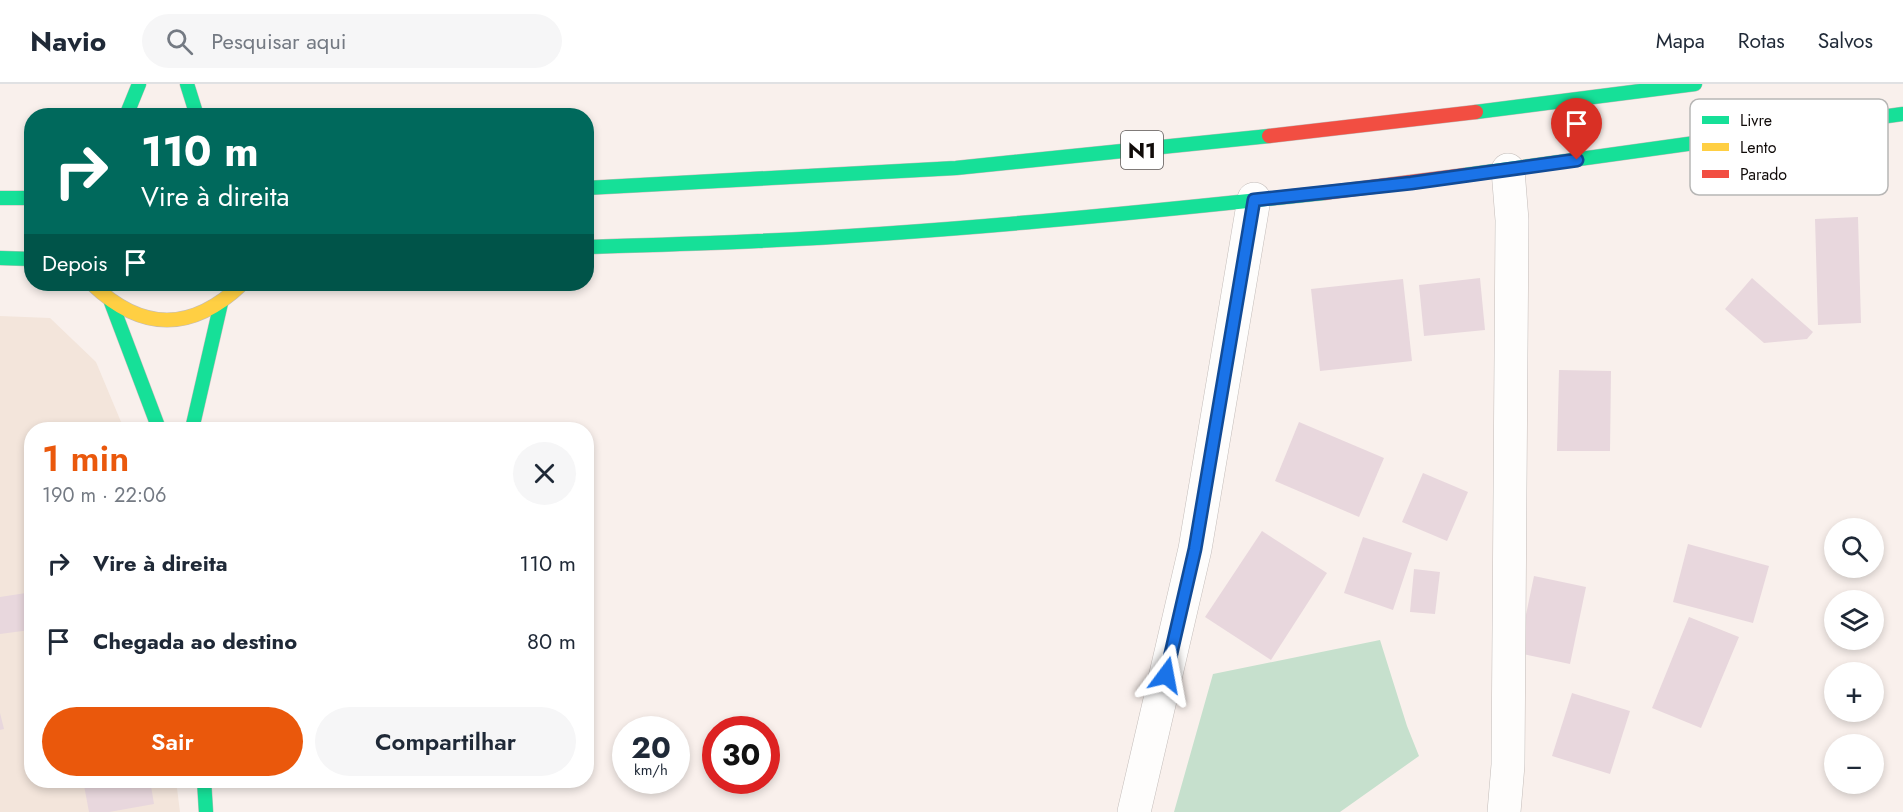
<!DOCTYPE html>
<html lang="pt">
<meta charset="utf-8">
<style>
body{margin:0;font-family:Jost,sans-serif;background:#f6f6f7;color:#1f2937;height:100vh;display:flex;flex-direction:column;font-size:22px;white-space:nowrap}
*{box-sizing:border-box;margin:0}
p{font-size:20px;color:#747a83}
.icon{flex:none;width:33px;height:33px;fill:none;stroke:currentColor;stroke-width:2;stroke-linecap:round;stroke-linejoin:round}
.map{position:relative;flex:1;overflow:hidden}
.drawer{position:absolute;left:24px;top:338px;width:570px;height:366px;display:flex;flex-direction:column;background:#fff;border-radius:24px;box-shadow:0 3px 9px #0003}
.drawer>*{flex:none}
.guide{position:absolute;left:24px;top:24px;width:570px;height:183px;border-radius:24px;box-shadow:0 3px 9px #0003;background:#00695c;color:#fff;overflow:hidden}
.buttons{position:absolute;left:1824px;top:434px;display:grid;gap:12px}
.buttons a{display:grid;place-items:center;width:60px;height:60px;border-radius:50%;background:#fff;box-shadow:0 3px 9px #0003;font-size:30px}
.speed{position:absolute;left:612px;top:632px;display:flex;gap:12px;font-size:30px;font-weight:700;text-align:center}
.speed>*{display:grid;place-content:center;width:78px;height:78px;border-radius:50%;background:#fff;box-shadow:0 3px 9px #0003;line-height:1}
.speed small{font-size:15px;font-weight:400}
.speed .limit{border:9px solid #d22;background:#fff;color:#111}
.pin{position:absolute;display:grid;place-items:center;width:51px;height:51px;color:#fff;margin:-62px -26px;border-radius:50% 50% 50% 0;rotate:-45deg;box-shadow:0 0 6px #0007}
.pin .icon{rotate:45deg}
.me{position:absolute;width:66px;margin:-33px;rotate:13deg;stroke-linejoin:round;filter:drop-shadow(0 0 4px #0008)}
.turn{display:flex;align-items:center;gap:21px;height:126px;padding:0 18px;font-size:27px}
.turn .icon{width:78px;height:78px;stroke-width:2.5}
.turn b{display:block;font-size:42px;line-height:51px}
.then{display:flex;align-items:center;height:57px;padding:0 18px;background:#0003;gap:12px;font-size:22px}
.round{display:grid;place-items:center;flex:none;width:63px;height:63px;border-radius:32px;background:#f6f6f7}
.head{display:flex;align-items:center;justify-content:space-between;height:102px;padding:0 18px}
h1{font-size:36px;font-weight:600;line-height:45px;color:#ea580c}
.action{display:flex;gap:12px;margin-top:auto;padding:12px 18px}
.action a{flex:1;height:69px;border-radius:36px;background:#ea580c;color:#fff;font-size:24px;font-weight:600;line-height:69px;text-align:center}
.action a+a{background:#f6f6f7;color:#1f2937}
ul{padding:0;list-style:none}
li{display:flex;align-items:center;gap:18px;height:78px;padding:0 18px}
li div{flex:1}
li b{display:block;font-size:22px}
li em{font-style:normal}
header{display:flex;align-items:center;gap:36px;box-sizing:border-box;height:84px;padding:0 30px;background:#fff;border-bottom:2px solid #e0e1e3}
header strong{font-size:28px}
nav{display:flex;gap:33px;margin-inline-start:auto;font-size:21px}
.search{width:420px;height:54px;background:#f6f6f7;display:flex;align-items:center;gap:15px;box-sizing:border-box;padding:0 21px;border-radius:33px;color:#747a83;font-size:22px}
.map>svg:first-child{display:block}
.commercial{fill:#f3e5db}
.green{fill:#c6e0cd}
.building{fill:#e8d7dd}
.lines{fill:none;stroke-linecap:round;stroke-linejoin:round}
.street-casing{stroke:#c3bcb9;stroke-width:34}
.fast-casing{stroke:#c3bcb9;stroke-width:15}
.slow-casing{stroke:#c3bcb9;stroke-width:15}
.jam-casing{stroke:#c3bcb9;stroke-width:15}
.street{stroke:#fefdfc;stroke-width:33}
.fast{stroke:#16e098;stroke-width:14}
.slow{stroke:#ffcf43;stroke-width:14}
.jam{stroke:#f24e42;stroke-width:14}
.route-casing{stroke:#114b97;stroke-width:15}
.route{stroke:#1a73e8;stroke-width:10}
.labels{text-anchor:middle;stroke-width:5;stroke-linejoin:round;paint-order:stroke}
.shield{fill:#fff;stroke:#585453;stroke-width:1.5}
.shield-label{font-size:22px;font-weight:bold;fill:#100b09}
.key{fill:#fff;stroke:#b7b6b5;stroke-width:1.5}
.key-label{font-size:16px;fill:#100b09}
</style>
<header>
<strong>Navio</strong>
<div class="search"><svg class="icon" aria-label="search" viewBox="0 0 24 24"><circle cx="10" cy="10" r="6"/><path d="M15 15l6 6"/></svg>Pesquisar aqui</div>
<nav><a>Mapa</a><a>Rotas</a><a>Salvos</a></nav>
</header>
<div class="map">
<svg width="1903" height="728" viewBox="0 0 1903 728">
<rect width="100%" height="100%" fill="#f9f0ec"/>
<!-- commercial -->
<path class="commercial" d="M 0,232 L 50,234 L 96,278 L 124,345 L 32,345 L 32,696 L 176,696 L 180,728 L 0,728 Z"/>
<!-- green -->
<path class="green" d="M 1380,556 L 1407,642 L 1419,672 L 1340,728 L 1174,728 L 1213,590 Z"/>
<!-- building -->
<g class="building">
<path d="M 1858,133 L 1861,239 L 1818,241 L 1815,135 Z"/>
<path d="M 1480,194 L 1485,246 L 1424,252 L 1419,201 Z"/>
<path d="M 1752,194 L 1813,248 L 1807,255 L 1764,259 L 1725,225 Z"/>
<path d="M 1403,195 L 1412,277 L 1320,287 L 1311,205 Z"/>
<path d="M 1559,286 L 1611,287 L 1610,367 L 1557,367 Z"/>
<path d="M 1299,338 L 1384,374 L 1359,433 L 1275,397 Z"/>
<path d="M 1423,389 L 1468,408 L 1447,457 L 1402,438 Z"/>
<path d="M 1262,447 L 1327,489 L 1271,576 L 1205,533 Z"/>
<path d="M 1363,453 L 1412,469 L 1393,526 L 1344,509 Z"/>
<path d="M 1688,460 L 1769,482 L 1753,539 L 1673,518 Z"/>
<path d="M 1414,485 L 1440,488 L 1435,530 L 1410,528 Z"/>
<path d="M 1534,492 L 1586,503 L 1570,580 L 1518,569 Z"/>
<path d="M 26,509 L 30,546 L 0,550 L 0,513 Z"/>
<path d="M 1689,533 L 1739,553 L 1701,644 L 1652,624 Z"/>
<path d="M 1572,609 L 1630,627 L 1610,690 L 1552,672 Z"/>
<path d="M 0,629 L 4,645 L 0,646 Z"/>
<path d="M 83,696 L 150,696 L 154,720 L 109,728 L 89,728 Z"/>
</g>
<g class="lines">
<!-- street casing -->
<g class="street-casing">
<g id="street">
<path d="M 1134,728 L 1195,465 L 1254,115"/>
<path d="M 1504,728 L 1508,681 L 1512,136 L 1508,86"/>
</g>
</g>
<!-- fast casing -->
<g class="fast-casing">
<g id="fast">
<path d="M 187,0 L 197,32"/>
<path d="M 1476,28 L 1695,0"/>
<path d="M 126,32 L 139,0"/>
<path d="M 1465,91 L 1903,30"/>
<path d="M 586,104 L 956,84 L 1269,52"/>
<path d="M 0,114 L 32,114"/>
<path d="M 586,163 C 643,161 701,160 758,157 C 947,148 1136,129 1324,109"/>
<path d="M 0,174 L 32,175"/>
<path d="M 111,218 L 159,345"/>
<path d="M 192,345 L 221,219"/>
<path d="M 204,696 L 206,728"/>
</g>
</g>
<!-- slow casing -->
<g class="slow-casing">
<path id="slow" d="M 92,200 C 142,248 192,248 242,200"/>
</g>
<!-- jam casing -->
<g class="jam-casing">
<g id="jam">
<path d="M 1269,52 L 1476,28"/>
<path d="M 1324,109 L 1465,91"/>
</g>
</g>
<!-- street -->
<use href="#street" class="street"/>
<!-- fast -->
<use href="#fast" class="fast"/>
<!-- slow -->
<use href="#slow" class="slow"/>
<!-- jam -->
<use href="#jam" class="jam"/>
</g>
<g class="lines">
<!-- route casing -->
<g class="route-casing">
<path id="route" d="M 1166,591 L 1195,465 L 1254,116 L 1411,99 L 1577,76"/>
</g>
<!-- route -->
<use href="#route" class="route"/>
</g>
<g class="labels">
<!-- shield labels -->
<rect class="shield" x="1121" y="47" width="42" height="38" rx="4.5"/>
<g class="shield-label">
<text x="1142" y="74">N1</text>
</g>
</g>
<!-- legend -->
<rect x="1690" y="15" width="198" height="96" rx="9" class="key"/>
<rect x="1702" y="32" width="27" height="8" fill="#16e098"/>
<rect x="1702" y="59" width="27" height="8" fill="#ffcf43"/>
<rect x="1702" y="86" width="27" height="8" fill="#f24e42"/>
<g class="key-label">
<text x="1740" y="42">Livre</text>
<text x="1740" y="69">Lento</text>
<text x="1740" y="96">Parado</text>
</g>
</svg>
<div class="buttons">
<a><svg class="icon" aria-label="search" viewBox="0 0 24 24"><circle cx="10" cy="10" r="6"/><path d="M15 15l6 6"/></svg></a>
<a><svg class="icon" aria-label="layers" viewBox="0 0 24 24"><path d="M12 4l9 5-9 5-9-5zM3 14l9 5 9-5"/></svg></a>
<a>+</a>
<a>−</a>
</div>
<div class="speed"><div>20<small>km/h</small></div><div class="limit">30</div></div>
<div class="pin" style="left:1577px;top:76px;background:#d93025"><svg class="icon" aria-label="arrive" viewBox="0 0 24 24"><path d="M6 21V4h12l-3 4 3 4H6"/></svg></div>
<svg class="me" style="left:1166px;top:591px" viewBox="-20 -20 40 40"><path d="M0-17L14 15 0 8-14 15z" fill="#1a73e8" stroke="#fff" stroke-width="4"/></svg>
<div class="guide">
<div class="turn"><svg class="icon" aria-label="right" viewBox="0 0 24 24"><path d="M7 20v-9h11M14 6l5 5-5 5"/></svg><div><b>110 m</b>Vire à direita</div></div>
<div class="then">Depois<svg class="icon" aria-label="arrive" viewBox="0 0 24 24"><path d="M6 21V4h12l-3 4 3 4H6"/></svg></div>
</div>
<section class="drawer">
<div class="head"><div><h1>1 min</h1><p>190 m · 22:06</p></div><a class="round"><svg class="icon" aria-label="close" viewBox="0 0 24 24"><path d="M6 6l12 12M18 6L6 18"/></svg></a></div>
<ul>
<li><svg class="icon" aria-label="right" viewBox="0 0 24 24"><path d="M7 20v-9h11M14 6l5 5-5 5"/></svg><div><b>Vire à direita</b></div><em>110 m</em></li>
<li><svg class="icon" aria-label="arrive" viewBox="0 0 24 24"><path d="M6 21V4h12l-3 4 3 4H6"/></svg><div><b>Chegada ao destino</b></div><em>80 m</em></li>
</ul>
<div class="action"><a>Sair</a><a>Compartilhar</a></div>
</section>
</div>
